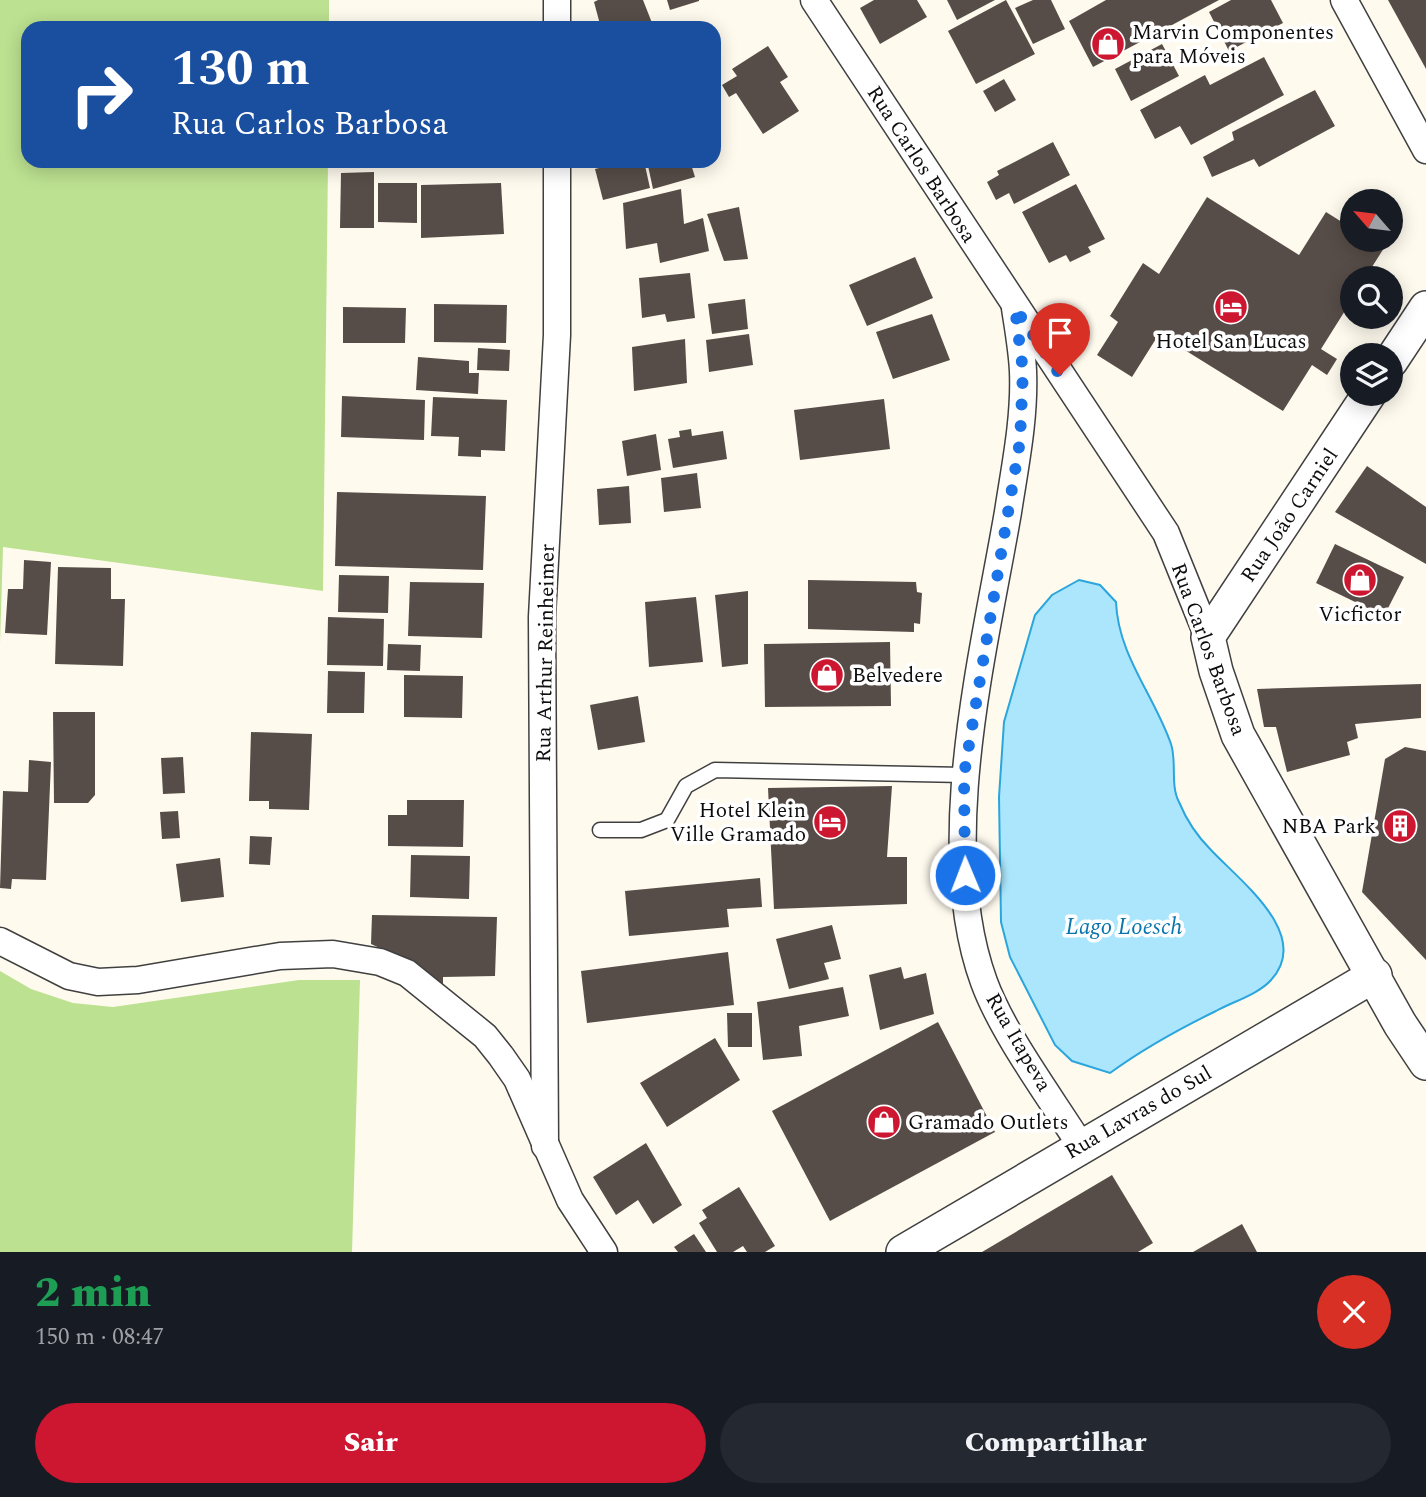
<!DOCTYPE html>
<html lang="pt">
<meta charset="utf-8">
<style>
body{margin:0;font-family:Spectral,serif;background:#242831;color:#f1f3f6;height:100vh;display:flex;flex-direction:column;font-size:26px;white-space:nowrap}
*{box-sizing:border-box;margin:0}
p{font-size:23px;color:#9ea1a6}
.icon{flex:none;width:38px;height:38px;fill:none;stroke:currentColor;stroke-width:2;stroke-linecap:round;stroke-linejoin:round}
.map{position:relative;height:1252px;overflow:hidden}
.side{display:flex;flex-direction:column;background:#171b24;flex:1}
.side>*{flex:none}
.hud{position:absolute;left:21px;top:21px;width:700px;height:147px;border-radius:21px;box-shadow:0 4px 18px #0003;background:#1a4fa0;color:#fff;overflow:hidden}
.needle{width:46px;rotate:298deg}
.buttons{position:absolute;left:1340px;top:189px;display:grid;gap:14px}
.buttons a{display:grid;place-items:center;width:63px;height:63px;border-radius:50%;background:#171b24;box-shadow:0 4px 18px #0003;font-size:35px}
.pin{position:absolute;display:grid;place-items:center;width:60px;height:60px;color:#fff;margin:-72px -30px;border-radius:50% 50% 50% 0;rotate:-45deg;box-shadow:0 0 7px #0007}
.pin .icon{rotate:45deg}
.me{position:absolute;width:77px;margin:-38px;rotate:359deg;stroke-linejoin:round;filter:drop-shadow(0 0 5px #0008)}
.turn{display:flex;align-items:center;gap:24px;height:147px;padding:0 35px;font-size:32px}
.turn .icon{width:91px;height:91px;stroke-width:2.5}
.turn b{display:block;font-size:49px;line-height:60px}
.round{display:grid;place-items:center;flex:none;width:74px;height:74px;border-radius:37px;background:#242831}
.overview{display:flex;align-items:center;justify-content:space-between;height:119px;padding:0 35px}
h1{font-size:42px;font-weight:800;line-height:52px;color:#1e9e55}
.button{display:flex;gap:14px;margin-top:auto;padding:14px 35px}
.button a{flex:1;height:80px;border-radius:42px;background:#cd1630;color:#fff;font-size:28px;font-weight:800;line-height:80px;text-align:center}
.button a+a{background:#242831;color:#f1f3f6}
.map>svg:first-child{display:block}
.forest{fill:#bce190}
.water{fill:#ace6fd;stroke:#2ba6dc;stroke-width:2}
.building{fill:#574d48}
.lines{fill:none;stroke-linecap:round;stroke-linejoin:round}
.service-casing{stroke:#404040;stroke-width:17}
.minor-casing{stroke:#404040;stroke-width:29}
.tertiary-casing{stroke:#404040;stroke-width:36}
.service{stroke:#fff;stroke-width:14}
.minor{stroke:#fff;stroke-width:26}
.tertiary{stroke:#fff;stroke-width:33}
.route{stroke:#1a73e8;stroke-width:12;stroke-dasharray:0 21.6}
.labels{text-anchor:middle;stroke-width:7;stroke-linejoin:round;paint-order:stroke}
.poi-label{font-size:21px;fill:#0d0d0d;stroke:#fff;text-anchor:start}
.street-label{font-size:21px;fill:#0d0d0d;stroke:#fff}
.water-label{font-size:23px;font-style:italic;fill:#0975ad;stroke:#fff}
</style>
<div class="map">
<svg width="1426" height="1252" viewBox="0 0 1426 1252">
<rect width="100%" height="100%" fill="#fffaee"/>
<!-- forest -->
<g class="forest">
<path d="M 0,0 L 329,0 L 329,28 L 28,28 L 28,161 L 328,161 L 323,591 L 3,547 L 0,644 Z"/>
<path d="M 0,971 L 31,989 L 73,1003 L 113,1007 L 299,980 L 360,980 L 352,1252 L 0,1252 Z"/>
</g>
<!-- water -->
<path class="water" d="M 1079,580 L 1100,585 L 1116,602 C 1118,655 1154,695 1171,744 C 1177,762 1170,785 1179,802 C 1186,819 1198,837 1211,850 C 1239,880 1313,935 1271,980 C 1259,994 1232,1002 1216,1011 C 1179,1029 1143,1049 1110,1073 L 1072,1061 L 1055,1045 L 1010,957 L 1001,922 L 999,797 L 1004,722 L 1035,615 L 1052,595 Z"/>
<!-- building -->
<g class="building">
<path d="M 598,0 L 643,0 L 654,28 L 601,28 L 594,2 Z"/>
<path d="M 667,0 L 699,0 L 699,1 L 670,10 Z"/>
<path d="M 874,0 L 917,0 L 927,17 L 880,44 L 860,8 Z"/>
<path d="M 947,0 L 995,0 L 957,20 Z"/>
<path d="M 1006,0 L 1035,54 L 976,84 L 948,31 Z"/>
<path d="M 1033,0 L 1051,0 L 1065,29 L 1033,44 L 1015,8 Z"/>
<path d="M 1106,0 L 1219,0 L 1093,67 L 1069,21 Z"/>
<path d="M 1231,0 L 1271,0 L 1283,23 L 1229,51 L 1209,12 Z"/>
<path d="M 1388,0 L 1426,0 L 1426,69 Z"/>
<path d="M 1162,44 L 1179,76 L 1131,101 L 1115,69 Z"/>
<path d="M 768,46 L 788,77 L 780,82 L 799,111 L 763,134 L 736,93 L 729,97 L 722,85 L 737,76 L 732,69 Z"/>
<path d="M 1264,57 L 1284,95 L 1191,145 L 1180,126 L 1155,139 L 1140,110 L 1205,75 L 1210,85 Z"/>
<path d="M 1004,79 L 1016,100 L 995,112 L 983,91 Z"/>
<path d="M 1315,90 L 1335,126 L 1259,167 L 1254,159 L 1212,177 L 1203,157 L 1234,140 L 1232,132 Z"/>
<path d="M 1053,142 L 1070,175 L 1014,204 L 1009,193 L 996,200 L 987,182 L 999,175 L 997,171 Z"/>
<rect x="334" y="161" width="33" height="5"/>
<path d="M 627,161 L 644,161 L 650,188 L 603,200 L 595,169 Z"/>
<path d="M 647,161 L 690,161 L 695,177 L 653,189 Z"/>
<path d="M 374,172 L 374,228 L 340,228 L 341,173 Z"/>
<path d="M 378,183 L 417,183 L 417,223 L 378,222 Z"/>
<path d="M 501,183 L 504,234 L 421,238 L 421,185 Z"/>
<path d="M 1076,184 L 1105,239 L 1088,247 L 1091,252 L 1070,262 L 1066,255 L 1049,263 L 1022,212 Z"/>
<path d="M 681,189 L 684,224 L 703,218 L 709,251 L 660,263 L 657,243 L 626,249 L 623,203 Z"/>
<path d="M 1207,197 L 1299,255 L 1326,212 L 1353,229 L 1353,240 L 1370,240 L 1384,248 L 1365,278 L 1353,278 L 1353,298 L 1321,349 L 1337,359 L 1327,375 L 1312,365 L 1283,411 L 1159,334 L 1132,377 L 1097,355 L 1118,322 L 1110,316 L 1143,263 L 1159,274 Z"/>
<path d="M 739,207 L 748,259 L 724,261 L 707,214 Z"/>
<path d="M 915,257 L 933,298 L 867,326 L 849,285 Z"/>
<path d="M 690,273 L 695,318 L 667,322 L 665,314 L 642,318 L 639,278 Z"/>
<path d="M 745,299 L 748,329 L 712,334 L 708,304 Z"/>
<path d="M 434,304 L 507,305 L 506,343 L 434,342 Z"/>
<path d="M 343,307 L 406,308 L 405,343 L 343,343 Z"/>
<path d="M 932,314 L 950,360 L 893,379 L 876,332 Z"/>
<path d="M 749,334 L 753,365 L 709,372 L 706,340 Z"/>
<path d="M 685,339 L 687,383 L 634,391 L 632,347 Z"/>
<path d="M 478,348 L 510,350 L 509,371 L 477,370 Z"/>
<path d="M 418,357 L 469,361 L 469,373 L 479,373 L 478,394 L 416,390 Z"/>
<path d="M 342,396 L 425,400 L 424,440 L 341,437 Z"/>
<path d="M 433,397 L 507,400 L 505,451 L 481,450 L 481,457 L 458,456 L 459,437 L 431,436 Z"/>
<path d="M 884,399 L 890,449 L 800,460 L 794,410 Z"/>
<path d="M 691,429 L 692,436 L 723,431 L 727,459 L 673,468 L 668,439 L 680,437 L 679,431 Z"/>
<path d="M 656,434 L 661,470 L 627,476 L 622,441 Z"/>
<path d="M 1367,466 L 1426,507 L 1426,564 L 1335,512 Z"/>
<path d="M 697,473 L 701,508 L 664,512 L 661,478 Z"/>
<path d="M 629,486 L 631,523 L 599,525 L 597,489 Z"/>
<path d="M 337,492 L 486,496 L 483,570 L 335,566 Z"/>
<path d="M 1335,544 L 1404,577 L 1384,616 L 1316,583 Z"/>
<path d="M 24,560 L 51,562 L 47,635 L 5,633 L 8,589 L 23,589 Z"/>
<path d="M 58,567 L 111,568 L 111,599 L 125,599 L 123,666 L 55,664 Z"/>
<path d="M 339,575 L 389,576 L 388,613 L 338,612 Z"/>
<path d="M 808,580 L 916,582 L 917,592 L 922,593 L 920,624 L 914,623 L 914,632 L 808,629 Z"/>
<path d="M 410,582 L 484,583 L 482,638 L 408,636 Z"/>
<path d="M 748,591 L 748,664 L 722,667 L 715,595 Z"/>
<path d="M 696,597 L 703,662 L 649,667 L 645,602 Z"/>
<path d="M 328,617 L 384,619 L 383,666 L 327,665 Z"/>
<path d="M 890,642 L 891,706 L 765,707 L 764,644 Z"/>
<path d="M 388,644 L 421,645 L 420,671 L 387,670 Z"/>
<path d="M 328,671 L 365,672 L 364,713 L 327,713 Z"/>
<path d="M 404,675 L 463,676 L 462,718 L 404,717 Z"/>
<path d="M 1421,684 L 1421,718 L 1355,724 L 1358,738 L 1347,742 L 1350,755 L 1287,772 L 1276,727 L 1264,727 L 1257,689 Z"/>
<path d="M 638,696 L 645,742 L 598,750 L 590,705 Z"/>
<path d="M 53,712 L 95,712 L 95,795 L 88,803 L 54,803 Z"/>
<path d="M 251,732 L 312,734 L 309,810 L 269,809 L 269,801 L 249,801 Z"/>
<path d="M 1405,747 L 1426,751 L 1426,960 L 1362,892 L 1385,759 Z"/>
<path d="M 183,757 L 185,793 L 163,794 L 161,758 Z"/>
<path d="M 29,760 L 51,762 L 46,880 L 12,879 L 11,889 L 0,888 L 3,791 L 28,792 Z"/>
<path d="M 892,786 L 887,857 L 907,857 L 907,904 L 774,909 L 768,788 Z"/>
<path d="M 407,800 L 464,800 L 463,847 L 388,846 L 388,815 L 407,815 Z"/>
<path d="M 178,811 L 180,838 L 162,839 L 160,812 Z"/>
<path d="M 250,836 L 272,837 L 270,865 L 249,864 Z"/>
<path d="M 411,855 L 470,856 L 469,899 L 410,897 Z"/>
<path d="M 220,858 L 224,897 L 181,902 L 176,864 Z"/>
<path d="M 760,878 L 762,907 L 727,909 L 729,927 L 629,936 L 625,891 Z"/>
<path d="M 372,915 L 497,917 L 495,976 L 443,977 L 443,986 L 418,966 L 371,944 Z"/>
<path d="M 832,925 L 841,959 L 824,963 L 829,979 L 789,989 L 776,939 Z"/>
<path d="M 728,952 L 734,1005 L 587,1023 L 581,971 Z"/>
<path d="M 901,967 L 904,979 L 926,973 L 934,1014 L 880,1030 L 869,975 Z"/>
<path d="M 843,987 L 849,1016 L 799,1026 L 802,1056 L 763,1060 L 757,1002 Z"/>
<path d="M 727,1013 L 752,1013 L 752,1047 L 728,1047 Z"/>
<path d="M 938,1022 L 995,1132 L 830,1221 L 772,1111 Z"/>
<path d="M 715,1038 L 740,1080 L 667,1127 L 640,1083 Z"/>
<path d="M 646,1143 L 682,1205 L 653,1224 L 638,1200 L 616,1215 L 593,1177 Z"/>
<path d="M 1112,1175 L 1153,1243 L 1138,1252 L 982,1252 Z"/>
<path d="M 739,1187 L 775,1246 L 765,1252 L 747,1252 L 743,1246 L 733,1252 L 717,1252 L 699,1223 L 707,1218 L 702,1210 Z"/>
<path d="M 1242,1224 L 1257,1252 L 1193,1252 Z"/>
<path d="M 694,1234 L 706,1252 L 678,1252 L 674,1247 Z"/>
</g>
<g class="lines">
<!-- service casing -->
<g class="service-casing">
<path id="service" d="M 600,830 L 641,830 L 667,820 L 686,786 L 715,770 L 964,775"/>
</g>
<!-- minor casing -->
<g class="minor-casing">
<g id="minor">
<path d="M 557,0 L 557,28"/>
<path d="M 814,0 L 1166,533 L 1208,637"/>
<path d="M 1344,0 L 1426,150"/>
<path d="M 1015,308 C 1018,328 1022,350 1023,371 C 1025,418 1015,466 1008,512 C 984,652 934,846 984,982 C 1003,1034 1051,1098 1081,1146"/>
<path d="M 0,941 L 69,976 L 98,982 L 138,980 L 280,956 L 333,954 L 380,962 L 407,973 L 485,1036 L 501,1056 L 517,1079 L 570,1200 L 604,1252"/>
<path d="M 545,1146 L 542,617 L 557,335 L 557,161"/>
</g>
</g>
<!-- tertiary casing -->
<g class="tertiary-casing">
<g id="tertiary">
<path d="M 1391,361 L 1426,308"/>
<path d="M 1369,394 L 1208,637 L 1216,671 L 1238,735 L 1400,1024 L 1426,1063"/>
<path d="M 903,1252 L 1375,975"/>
</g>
</g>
<!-- service -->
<use href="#service" class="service"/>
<!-- minor -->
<use href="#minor" class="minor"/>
<!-- tertiary -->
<use href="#tertiary" class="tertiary"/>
</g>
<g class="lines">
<!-- route -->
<path class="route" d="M 965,875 L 964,775 L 1020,441 L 1023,371 L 1015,308 L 1060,375"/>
</g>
<!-- icons -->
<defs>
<g id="shop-disc" transform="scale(1.75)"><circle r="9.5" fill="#cd1630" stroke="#fff"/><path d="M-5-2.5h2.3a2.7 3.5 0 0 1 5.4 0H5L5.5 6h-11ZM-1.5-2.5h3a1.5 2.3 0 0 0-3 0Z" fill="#fff"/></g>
<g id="hotel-disc" transform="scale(1.75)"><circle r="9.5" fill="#cd1630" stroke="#fff"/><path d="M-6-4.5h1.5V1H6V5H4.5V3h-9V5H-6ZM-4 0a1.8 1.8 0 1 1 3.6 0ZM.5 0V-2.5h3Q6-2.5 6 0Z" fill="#fff"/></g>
<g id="building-disc" transform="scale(1.75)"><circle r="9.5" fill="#cd1630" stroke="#fff"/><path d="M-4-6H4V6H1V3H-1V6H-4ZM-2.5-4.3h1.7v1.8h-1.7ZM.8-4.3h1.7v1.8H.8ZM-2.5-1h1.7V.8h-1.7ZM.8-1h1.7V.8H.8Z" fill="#fff"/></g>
</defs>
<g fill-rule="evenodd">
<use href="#shop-disc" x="1108" y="44"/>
<use href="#hotel-disc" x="1231" y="307"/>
<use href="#shop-disc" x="1360" y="580"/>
<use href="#shop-disc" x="827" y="675"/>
<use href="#hotel-disc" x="830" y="822"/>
<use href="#building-disc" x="1400" y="826"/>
<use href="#shop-disc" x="884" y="1122"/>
</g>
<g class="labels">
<!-- poi labels -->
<g class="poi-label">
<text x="1132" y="39">Marvin Componentes<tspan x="1132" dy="24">para Móveis</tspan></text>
<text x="1231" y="348" text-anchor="middle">Hotel San Lucas</text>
<text x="1360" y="621" text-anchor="middle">Vicfictor</text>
<text x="852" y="682">Belvedere</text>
<text x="806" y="817" text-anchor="end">Hotel Klein<tspan x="806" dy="24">Ville Gramado</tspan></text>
<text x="1376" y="833" text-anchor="end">NBA Park</text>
<text x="908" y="1129">Gramado Outlets</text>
</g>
<!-- street labels -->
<g class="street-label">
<text transform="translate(922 164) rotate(57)" y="7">Rua Carlos Barbosa</text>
<text transform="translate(1289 515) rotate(-56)" y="7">Rua João Carniel</text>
<text transform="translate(1209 649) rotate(70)" y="7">Rua Carlos Barbosa</text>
<text transform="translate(545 653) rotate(-89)" y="7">Rua Arthur Reinheimer</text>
<text transform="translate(1019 1042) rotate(60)" y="7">Rua Itapeva</text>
<text transform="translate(1138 1112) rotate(-30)" y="7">Rua Lavras do Sul</text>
</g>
<!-- water labels -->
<g class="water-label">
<text x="1124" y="934">Lago Loesch</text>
</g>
</g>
</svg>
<div class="buttons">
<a><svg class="needle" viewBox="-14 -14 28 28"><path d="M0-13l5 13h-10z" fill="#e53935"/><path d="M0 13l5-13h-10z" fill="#9ea1a6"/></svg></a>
<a><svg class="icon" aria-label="search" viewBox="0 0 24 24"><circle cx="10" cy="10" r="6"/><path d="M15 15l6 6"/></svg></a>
<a><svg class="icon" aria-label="layers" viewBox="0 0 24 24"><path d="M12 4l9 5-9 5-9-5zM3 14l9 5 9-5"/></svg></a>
</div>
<div class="pin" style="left:1060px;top:375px;background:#d93025"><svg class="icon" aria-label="arrive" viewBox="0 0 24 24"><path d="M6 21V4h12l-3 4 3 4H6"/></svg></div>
<svg class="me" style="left:965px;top:875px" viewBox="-20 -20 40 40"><circle r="17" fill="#1a73e8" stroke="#fff" stroke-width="3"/><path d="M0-11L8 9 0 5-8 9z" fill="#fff"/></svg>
<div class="hud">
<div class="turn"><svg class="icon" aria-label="right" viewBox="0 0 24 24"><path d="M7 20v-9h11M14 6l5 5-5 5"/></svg><div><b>130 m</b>Rua Carlos Barbosa</div></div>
</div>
</div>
<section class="side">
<div class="overview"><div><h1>2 min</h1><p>150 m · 08:47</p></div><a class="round" style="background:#d93025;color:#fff"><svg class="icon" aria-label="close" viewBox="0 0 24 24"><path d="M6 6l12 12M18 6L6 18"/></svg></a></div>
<div class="button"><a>Sair</a><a>Compartilhar</a></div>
</section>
